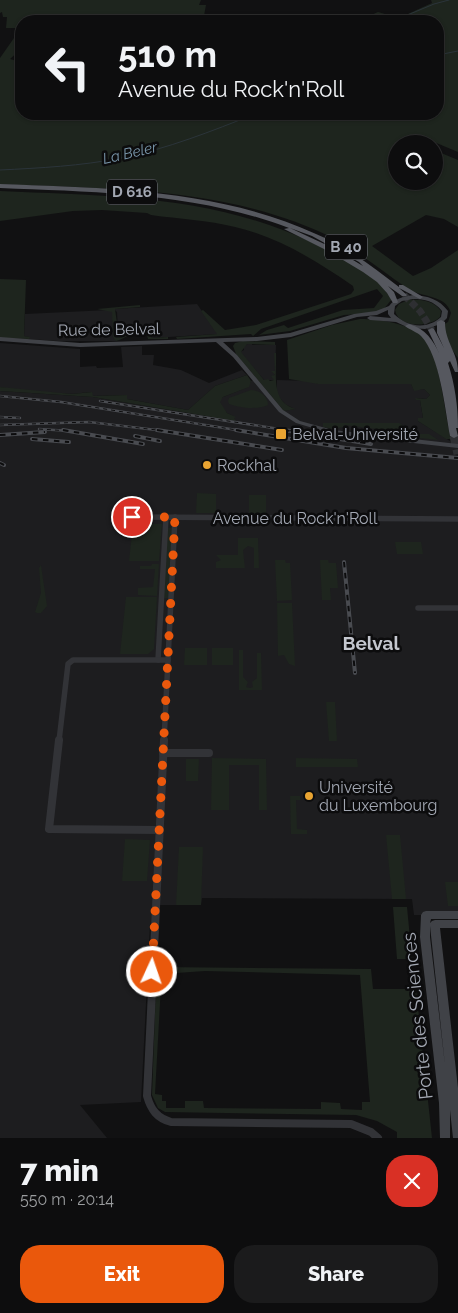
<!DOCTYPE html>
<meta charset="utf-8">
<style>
body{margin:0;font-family:Raleway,sans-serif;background:#1b1b1c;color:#f1f3f6;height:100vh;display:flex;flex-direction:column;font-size:19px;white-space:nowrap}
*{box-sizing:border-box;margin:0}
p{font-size:16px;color:#9a9c9e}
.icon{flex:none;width:28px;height:28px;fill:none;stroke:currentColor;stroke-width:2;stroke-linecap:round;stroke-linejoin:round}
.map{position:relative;height:1138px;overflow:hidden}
.sheet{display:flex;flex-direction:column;background:#0d0d0e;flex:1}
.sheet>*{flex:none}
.banner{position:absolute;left:15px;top:15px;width:429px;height:105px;border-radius:20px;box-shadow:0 1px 4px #0004,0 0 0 1px #2d2d2e;background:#0d0d0e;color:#f1f3f6;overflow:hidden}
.buttons{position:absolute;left:388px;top:135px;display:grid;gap:10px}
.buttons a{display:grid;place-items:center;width:55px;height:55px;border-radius:50%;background:#0d0d0e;box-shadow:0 1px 4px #0004,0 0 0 1px #2d2d2e;font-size:25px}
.pin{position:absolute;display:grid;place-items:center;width:42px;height:42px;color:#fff;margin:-21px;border:2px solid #fff;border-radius:50%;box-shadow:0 1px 5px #0007}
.me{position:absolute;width:55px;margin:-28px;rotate:3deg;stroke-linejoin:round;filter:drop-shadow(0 0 4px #0008)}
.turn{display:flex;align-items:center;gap:18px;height:105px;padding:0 20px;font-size:22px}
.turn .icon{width:65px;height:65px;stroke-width:2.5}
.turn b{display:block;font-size:35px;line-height:42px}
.round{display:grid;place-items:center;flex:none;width:52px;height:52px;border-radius:20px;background:#1b1b1c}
.overview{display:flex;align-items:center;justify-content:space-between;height:85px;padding:0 20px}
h1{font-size:30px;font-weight:800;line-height:38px}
.cta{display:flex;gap:10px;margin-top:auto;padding:10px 20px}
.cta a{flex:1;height:58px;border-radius:20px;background:#ea580c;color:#fff;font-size:20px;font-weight:800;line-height:58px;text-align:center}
.cta a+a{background:#1b1b1c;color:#f1f3f6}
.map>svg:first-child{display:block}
.built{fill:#1d1d1f}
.green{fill:#1e251e}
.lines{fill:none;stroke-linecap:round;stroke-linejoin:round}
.stream{stroke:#2b343a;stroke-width:1}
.trunk-tunnel-far1{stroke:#2e2f32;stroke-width:7;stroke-dasharray:7 3;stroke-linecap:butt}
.trunk-tunnel{stroke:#2e2f32;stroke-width:9;stroke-dasharray:9 4.5;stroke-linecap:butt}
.minor-far1{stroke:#323337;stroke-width:5.5}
.minor{stroke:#323337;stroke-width:8}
.secondary{fill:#404247;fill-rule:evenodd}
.trunk{fill:#56585f;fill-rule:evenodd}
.rail-far1-casing{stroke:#494b50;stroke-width:2.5}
.rail-casing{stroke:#494b50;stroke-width:4}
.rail-far1{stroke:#0c0c0d;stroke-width:1;stroke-dasharray:4;stroke-linecap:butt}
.rail{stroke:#0c0c0d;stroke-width:2;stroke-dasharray:5.5;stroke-linecap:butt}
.route{stroke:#ea580c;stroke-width:9;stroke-dasharray:0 16.2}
.poi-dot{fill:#e9a432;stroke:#0c0c0d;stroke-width:2}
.labels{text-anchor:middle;stroke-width:5;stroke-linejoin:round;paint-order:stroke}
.far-water-label{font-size:15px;font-style:italic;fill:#7b98ad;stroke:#0c0c0d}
.shield{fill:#0c0c0d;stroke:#767981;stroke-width:1}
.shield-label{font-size:15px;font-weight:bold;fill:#a3a8b3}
.street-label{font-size:16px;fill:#a3a8b3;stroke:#0c0c0d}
.poi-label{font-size:16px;fill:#a3a8b3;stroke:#0c0c0d;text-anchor:start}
.quarter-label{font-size:19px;font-weight:bold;fill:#c4c7cf;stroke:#0c0c0d}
.near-street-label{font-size:19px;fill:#a3a8b3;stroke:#0c0c0d}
</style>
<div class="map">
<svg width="458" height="1138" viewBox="0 0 458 1138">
<rect width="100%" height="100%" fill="#111112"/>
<!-- built -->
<g class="built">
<path d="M 197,304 L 218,334 L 152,338 L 149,329 L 118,330 L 117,312 L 114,309 Z"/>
<path d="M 109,310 L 113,312 L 116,341 L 58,341 L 29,339 L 29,337 L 24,336 L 25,314 Z"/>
<path d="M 0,343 L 80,349 L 80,367 L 96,366 L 97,368 L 123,367 L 121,347 L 142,346 L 142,355 L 154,355 L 153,365 L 181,370 L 209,383 L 242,370 L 247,375 L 215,386 L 188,410 L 127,399 L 126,395 L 92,396 L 91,392 L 72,394 L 17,390 L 0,387 Z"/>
<path d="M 252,343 L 252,345 L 276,345 L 275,371 L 272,371 L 275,375 L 275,380 L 264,380 L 240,352 L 244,350 L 244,345 Z"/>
<path d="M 257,379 L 284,411 L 294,409 L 285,404 L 277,395 L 277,380 L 311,381 L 318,384 L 411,384 L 414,390 L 424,389 L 430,395 L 426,399 L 416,398 L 420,400 L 423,418 L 418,421 L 458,446 L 458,915 L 414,915 L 412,899 L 202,898 L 201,905 L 156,905 L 154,923 L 150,924 L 141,1102 L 80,1105 L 107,1138 L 0,1138 L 0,391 L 93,397 L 235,421 L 233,416 L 227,413 L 220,404 L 220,400 L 223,397 L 248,387 L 251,381 Z"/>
</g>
<!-- green -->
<g class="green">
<path d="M 0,0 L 201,0 L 199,5 L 206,5 L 203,21 L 21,21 L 21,49 L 10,59 L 21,62 L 21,114 L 438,114 L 438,21 L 358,21 L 378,12 L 399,18 L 432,3 L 431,0 L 458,0 L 458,152 L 422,137 L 413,141 L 419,144 L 396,144 L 396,181 L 434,181 L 434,150 L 458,160 L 458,227 L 444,219 L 426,215 L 372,246 L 413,276 L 431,268 L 458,250 L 458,358 C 452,349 442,338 443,325 L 448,322 L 451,313 C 446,294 421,298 407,288 C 383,272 361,253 335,239 C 232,187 112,189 0,184 L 0,58 L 21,28 L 6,28 L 7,17 L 3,17 L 2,12 L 0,13 Z"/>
<path d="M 0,191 C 107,196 210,195 309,241 C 331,251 355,263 374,279 C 381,284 386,292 392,299 L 383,310 L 374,313 L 344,315 L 290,331 L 259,335 L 267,330 L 284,325 L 288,328 L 343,310 L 374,308 L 383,296 L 377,289 L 261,329 L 253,336 L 251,334 L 177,339 L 176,337 L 217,334 L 201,311 L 203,310 L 225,330 L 256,325 L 345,296 L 351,294 L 354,290 L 353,286 C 317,261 278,237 235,227 C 208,220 179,219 151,215 L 147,213 L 102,210 L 73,211 L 0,221 Z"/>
<path d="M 0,279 L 26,280 L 24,336 L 30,337 L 29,339 L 0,338 Z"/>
<path d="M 408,300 C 420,299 433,300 441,311 L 440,317 C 429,328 398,328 395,310 L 399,304 Z"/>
<path d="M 140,305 L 140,307 L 115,309 L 118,330 L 149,329 L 152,338 L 168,337 L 168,339 L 148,339 L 147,335 C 134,328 128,338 116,341 L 113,337 L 112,312 L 97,309 Z"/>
<path d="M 360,319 C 380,319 416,324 428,342 C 439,361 445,411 450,436 L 458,437 L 458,439 L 446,439 L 418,421 L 418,418 L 423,418 L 420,400 L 416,400 L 415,398 L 426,399 L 430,395 L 424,389 L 414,391 L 411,384 L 318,384 L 289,379 L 287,340 L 332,325 Z"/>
<path d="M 243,341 L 275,342 L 275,345 L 247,344 L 241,352 L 264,380 L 268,379 L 270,381 L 274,380 L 271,376 L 275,375 L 271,371 L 275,371 L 274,353 L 276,353 C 277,375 270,402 296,409 L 284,411 L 236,354 L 233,346 L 235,343 Z"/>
<path d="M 247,375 L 251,381 L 249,387 L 223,397 L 220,402 L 227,413 L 236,417 L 234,418 L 236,421 L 93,397 L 0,391 L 0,387 L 72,394 L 92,392 L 93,396 L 127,395 L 127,399 L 188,410 L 215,386 Z"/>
<path d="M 251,390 C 259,390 268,396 268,405 C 258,410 239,408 229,404 L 228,401 L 229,398 Z"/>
<path d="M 323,423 L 399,423 L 417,434 L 429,434 L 438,440 L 411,437 L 401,432 L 344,425 L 343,427 L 334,429 L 323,427 Z"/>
<path d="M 197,493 L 216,494 L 216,513 L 196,513 Z"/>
<path d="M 249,495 L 266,495 L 266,514 L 249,513 Z"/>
<path d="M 133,524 L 162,524 L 159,561 L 129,561 Z"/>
<path d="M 167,528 L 172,528 L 169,598 L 163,598 Z"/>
<path d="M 238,538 L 258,538 L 259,568 L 254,568 L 254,548 L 248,546 L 243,550 L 245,568 L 216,568 L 216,562 L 221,560 L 216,555 L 238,555 Z"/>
<path d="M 395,542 L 421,542 L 423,554 L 397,554 Z"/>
<path d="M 275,560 L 285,560 L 286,563 L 290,563 L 292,600 L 277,601 Z"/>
<path d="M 320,560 L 328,560 L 329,563 L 336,563 L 338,588 L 330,588 L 331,600 L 322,600 Z"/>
<path d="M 152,564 L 159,564 L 157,596 L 138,595 L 138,588 L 153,587 L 155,569 L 140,569 L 140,566 L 151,566 Z"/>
<path d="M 41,565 L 47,606 L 41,613 L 37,613 L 35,612 L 41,593 L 39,568 Z"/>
<path d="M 126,597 L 157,597 L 154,649 L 148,654 L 120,654 Z"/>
<path d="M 277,603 L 292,603 L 295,666 L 289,664 L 284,655 L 278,656 Z"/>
<path d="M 185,648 L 207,648 L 207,665 L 184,665 Z"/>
<rect x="212" y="648" width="21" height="17"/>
<path d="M 239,650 L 243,650 L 243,677 L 248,682 L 246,687 L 250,688 L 253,687 L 252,682 L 257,678 L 257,653 L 261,653 L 262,690 L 239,690 Z"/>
<path d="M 326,702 L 335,702 L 337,741 L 329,741 Z"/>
<path d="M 212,758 L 266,759 L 267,810 L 259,810 L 259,765 L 229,765 L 229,810 L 211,810 Z"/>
<path d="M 296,758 L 357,759 L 358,767 L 296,767 Z"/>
<path d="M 186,759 L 199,759 L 198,781 L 186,781 Z"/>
<path d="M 290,796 L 300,796 L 300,800 L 296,800 L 297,829 L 307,830 L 307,834 L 291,834 Z"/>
<path d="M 386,835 L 400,835 L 406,899 L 392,899 Z"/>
<path d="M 125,839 L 150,840 L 147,881 L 122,881 Z"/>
<path d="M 179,847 L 203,847 L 201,905 L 176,905 Z"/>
<path d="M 445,882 L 458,882 L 458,906 L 448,906 Z"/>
<path d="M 393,907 L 407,907 L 412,959 L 397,959 Z"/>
<path d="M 156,967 L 371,969 L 373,989 L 416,989 L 432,1138 L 397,1138 L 397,1132 L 377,1121 L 356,1115 L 165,1112 L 158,1108 L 152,1095 L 156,987 L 163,982 L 168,982 L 168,985 L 161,985 L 155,1094 L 162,1095 L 162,1101 L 166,1101 L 166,1108 L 185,1108 L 185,1101 L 203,1101 L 204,1108 L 321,1109 L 321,1102 L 340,1103 L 341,1109 L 362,1110 L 362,1102 L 370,1102 L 360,975 L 205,971 L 162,974 Z"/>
</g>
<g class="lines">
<!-- stream -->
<g class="stream">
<path d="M 393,21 L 434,4 L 449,0"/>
<path d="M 438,55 L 458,51"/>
<path d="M 0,170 C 40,168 81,166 121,158 C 167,149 212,131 255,114"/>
</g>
<!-- trunk-tunnel-far1 -->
<path class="trunk-tunnel-far1" d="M 404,295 L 420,311 L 432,330"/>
<!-- trunk-tunnel -->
<path class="trunk-tunnel" d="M 454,436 L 458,454"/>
<!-- minor-far1 -->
<g class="minor-far1">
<path d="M 132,517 L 458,519"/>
<path d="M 418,608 L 458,608"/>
<path d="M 158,660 L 166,517"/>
<path d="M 59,741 L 68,664 L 73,660 L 168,660"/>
<path d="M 164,741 L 175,517"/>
</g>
<!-- minor -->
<g class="minor">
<path d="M 59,740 L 49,829 L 159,830"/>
<path d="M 164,740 L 147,1096 C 151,1110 157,1118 171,1122 L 351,1124 L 371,1132 L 378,1138"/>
<path d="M 163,753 L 209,753"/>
</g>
<!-- secondary -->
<g class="secondary">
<path d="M 413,295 C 428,296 439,299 448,311 L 447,318 L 441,324 L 425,329 L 409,328 L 396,322 L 370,320 L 367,318 L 370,316 L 391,318 L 388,314 L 388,310 L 377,315 L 357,317 L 291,337 L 257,341 L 223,342 L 237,355 L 283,410 L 300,421 L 333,430 L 458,444 L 458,448 L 333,434 L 296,423 L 279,412 L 233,357 L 216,342 L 80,347 L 0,341 L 0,337 L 80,343 L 257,337 L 290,333 L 354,314 L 376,311 L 389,306 C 395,298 404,297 413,295 ZM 413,299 C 425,299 434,301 442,311 L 441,317 C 427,330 407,327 394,314 L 395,306 L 402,301 Z"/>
<path d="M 426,911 L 458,911 L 458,919 L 431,919 L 430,923 L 432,921 L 435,920 L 458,920 L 458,928 L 440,928 L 458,1088 L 458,1138 L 453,1138 L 450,1110 L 450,1138 L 440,1138 L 439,1103 L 420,937 L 421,915 L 423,912 ZM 430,926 L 445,1065 L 430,937 Z"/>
</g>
<!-- trunk -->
<g class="trunk">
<path d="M 0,184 C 106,188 218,189 316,234 C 347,247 373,267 399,287 L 399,285 L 403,285 L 423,297 L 420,299 L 418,298 L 399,288 L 407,295 L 406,296 L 402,296 L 388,286 L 394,292 L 398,302 L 397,303 L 393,303 L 387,293 L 377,282 L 363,272 L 328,251 L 284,229 L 289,228 C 197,193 97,192 0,188 ZM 290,228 L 312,236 L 359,262 L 363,266 L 333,248 Z"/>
<path d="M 441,320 L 445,322 C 445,343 458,352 458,372 L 455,372 L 450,361 L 448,363 C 455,385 458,406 458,428 L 456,428 L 458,436 L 454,438 L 450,436 C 445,409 440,356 421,336 C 417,332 410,330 405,326 L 409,324 C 426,329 433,340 440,355 L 428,330 L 432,328 L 434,329 L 444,348 L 437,333 L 437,322 Z"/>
</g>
<!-- rail-far1 casing -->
<g class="rail-far1-casing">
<g id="rail-far1">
<path d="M 0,396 L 61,402 L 243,431"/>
<path d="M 100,401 L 292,431"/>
<path d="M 0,417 L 20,418"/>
<path d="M 0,425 L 89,422 L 165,431"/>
<path d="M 39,429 L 70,431"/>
</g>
</g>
<!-- rail casing -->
<g class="rail-casing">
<g id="rail">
<path d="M 63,430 L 143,444"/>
<path d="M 157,430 L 282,450"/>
<path d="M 236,430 L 346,448 L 458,458"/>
<path d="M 284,430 L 371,444"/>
<path d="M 0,435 L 45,432"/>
<path d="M 135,436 L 160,441"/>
<path d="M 32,439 L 69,442"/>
<path d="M 0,463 L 4,465"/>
<path d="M 344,562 L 355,673"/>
</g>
</g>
<!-- rail-far1 -->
<use href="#rail-far1" class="rail-far1"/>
<!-- rail -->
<use href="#rail" class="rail"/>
</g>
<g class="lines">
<!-- route -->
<path class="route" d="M 132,517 L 175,517 L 152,972"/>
</g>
<!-- markers -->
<g class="poi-dot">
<rect x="275" y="428" width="12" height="12" rx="2.5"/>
<circle cx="207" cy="465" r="5"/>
<circle cx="309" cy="796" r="5"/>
</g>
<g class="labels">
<!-- far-water labels -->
<g class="far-water-label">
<text transform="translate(130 153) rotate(-13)" y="5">La Beler</text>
</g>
<!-- shield labels -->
<g class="shield">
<rect x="107" y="179.5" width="50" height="25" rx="4"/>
<rect x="325" y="234.5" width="42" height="25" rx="4"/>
</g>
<g class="shield-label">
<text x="132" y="197">D 616</text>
<text x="346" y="252">B 40</text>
</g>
<!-- street labels -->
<g class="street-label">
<text transform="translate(109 329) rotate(-1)" y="6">Rue de Belval</text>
<text x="295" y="524">Avenue du Rock'n'Roll</text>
</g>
<!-- poi labels -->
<g class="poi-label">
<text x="292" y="440">Belval-Université</text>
<text x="217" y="471">Rockhal</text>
<text x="319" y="793">Université<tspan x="319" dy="18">du Luxembourg</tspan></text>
</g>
<!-- quarter labels -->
<g class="quarter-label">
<text x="371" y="650">Belval</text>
</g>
<!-- near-street labels -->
<g class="near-street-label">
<text transform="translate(417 1016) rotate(-96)" y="7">Porte des Sciences</text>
</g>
</g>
</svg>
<div class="buttons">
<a><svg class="icon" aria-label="search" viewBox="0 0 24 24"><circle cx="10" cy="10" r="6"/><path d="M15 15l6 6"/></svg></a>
</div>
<div class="pin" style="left:132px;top:517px;background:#d93025"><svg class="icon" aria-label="arrive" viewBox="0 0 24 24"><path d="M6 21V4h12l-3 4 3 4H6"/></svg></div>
<svg class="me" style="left:152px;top:972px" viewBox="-20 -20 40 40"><circle r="17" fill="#ea580c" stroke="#fff" stroke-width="3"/><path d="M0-11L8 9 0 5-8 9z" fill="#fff"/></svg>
<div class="banner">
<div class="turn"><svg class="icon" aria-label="left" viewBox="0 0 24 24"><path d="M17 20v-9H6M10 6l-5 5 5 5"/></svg><div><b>510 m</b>Avenue du Rock'n'Roll</div></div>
</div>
</div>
<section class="sheet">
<div class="overview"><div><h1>7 min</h1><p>550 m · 20:14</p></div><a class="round" style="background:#d93025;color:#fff"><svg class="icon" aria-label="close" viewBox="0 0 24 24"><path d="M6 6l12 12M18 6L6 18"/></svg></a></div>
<div class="cta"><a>Exit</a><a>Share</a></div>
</section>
